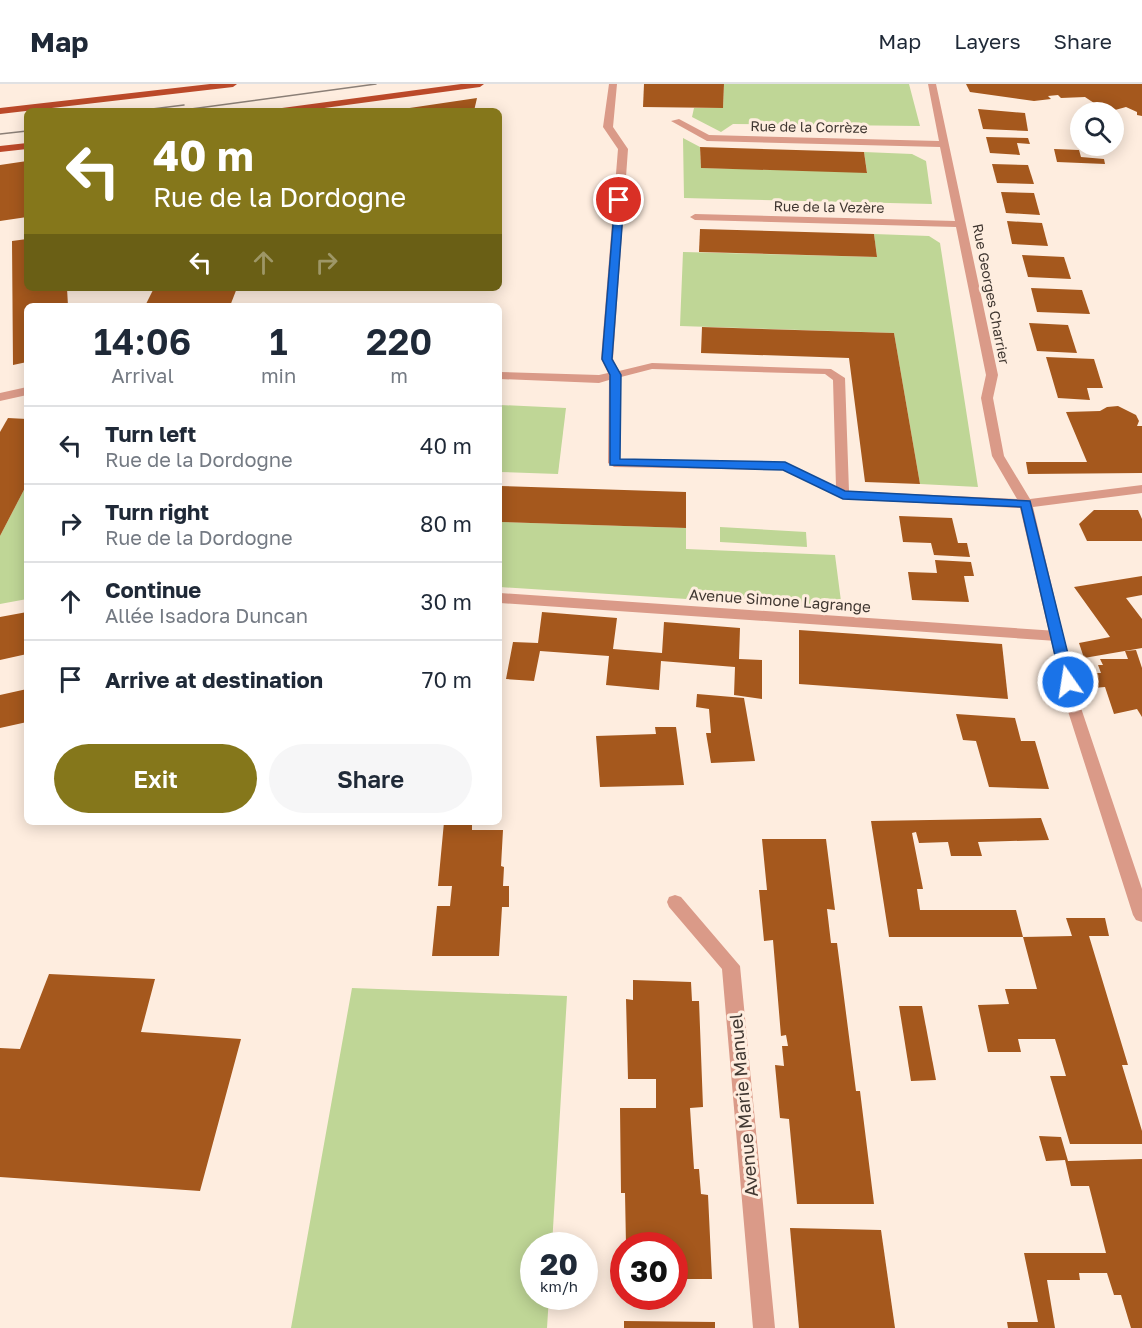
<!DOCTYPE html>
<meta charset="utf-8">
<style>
body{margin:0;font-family:"Golos Text",sans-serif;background:#f6f6f7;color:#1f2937;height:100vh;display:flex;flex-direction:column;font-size:22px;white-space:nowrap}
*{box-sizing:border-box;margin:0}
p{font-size:20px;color:#747a83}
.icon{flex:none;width:33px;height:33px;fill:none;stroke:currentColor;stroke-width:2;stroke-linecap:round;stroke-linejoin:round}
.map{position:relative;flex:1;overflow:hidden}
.panel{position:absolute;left:24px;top:219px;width:478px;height:522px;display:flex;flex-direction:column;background:#fff;border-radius:9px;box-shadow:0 3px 15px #0003}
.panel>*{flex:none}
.guide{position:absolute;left:24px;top:24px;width:478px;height:183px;border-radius:9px;box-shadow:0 3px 15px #0003;background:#85771b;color:#fff;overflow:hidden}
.fabs{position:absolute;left:1070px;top:18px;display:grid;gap:12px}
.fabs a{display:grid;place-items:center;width:54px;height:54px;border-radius:50%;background:#fff;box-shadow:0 3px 15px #0003;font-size:30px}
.speed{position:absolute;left:520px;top:1148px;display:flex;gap:12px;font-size:30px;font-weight:700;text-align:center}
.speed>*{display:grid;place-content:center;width:78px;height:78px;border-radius:50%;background:#fff;box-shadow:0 3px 15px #0003;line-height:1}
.speed small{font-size:15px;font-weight:400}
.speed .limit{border:9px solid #d22;background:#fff;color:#111}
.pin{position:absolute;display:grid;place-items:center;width:51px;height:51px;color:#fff;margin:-26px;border:3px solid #fff;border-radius:50%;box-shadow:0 2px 6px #0007}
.me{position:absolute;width:66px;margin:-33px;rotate:347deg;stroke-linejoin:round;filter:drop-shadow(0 0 4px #0008)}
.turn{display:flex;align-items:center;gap:21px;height:126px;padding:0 30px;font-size:27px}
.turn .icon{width:78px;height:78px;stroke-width:2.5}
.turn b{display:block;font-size:42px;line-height:51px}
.lanes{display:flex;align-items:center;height:57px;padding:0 30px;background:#0003;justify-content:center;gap:30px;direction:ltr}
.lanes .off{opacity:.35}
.eta{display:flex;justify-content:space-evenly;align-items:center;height:102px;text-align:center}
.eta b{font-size:36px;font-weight:600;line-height:42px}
.action{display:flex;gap:12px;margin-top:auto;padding:12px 30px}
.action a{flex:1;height:69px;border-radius:36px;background:#85771b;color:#fff;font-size:24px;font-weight:600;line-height:69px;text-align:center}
.action a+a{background:#f6f6f7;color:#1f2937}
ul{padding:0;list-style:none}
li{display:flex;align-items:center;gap:18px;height:78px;padding:0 30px;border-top:2px solid #e0e1e3}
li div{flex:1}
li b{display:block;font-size:22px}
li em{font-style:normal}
header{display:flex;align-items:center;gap:36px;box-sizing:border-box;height:84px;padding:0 30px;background:#fff;border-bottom:2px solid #e0e1e3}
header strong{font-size:28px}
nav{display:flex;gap:33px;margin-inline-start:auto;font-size:21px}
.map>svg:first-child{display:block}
.green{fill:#bfd696}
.building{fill:#a5581d}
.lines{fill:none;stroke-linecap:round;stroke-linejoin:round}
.lane{fill:#da9a88;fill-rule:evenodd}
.street{fill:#da9a88;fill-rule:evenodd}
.primary{fill:#bb4929;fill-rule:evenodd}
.tram{stroke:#8b7f76;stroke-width:1.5}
.route{fill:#1a73e8;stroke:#114b97;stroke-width:1.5}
.labels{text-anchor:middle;stroke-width:6;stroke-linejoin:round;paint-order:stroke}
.far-street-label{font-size:14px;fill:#403731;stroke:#feeddf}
.street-label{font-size:15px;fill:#403731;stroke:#feeddf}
.near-street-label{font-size:18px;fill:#403731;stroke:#feeddf}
</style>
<header>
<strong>Map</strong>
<nav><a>Map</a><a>Layers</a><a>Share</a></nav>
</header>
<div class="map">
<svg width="1142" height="1244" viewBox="0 0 1142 1244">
<rect width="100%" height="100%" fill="#feeddf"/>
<!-- green -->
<g class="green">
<path d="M 724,0 L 909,0 L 920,42 L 733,40 L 721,48 L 692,33 L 694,24 L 723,24 Z"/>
<path d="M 683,54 L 700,63 L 701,84 L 867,88 L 864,68 L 912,70 L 926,77 L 932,120 L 684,114 Z"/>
<path d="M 874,150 L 929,152 L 940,159 L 978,403 L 920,400 L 894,249 L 680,242 L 683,168 L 877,173 Z"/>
<path d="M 500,321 L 566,324 L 558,390 L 500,388 Z"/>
<path d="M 27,400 L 27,515 L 0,520 L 0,452 Z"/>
<path d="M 500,438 L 686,444 L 686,465 L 835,471 L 842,525 L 500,503 Z"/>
<path d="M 720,443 L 806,448 L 807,463 L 720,458 Z"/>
<path d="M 352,904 L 567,912 L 552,1161 L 534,1161 L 534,1212 L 549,1212 L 547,1244 L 291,1244 Z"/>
</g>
<!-- building -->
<g class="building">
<path d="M 644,0 L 724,0 L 723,24 L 643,23 Z"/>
<path d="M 966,0 L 1142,0 L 1142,32 L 1137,31 L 1137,28 L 1126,23 L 1115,26 L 1110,23 L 1103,25 L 1085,13 L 1061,14 L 1058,11 L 1048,12 L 1051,15 L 1034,17 L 970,8 Z"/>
<path d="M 477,14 L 474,27 L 396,27 L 396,26 Z"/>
<path d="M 978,25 L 1025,29 L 1028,47 L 983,45 Z"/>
<path d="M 986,53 L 1028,54 L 1030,60 L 1017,59 L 1020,71 L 990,69 Z"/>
<path d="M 700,63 L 864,68 L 867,89 L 701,84 Z"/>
<path d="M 1054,65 L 1079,66 L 1081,73 L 1104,75 L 1105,80 L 1057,78 Z"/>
<path d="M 27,77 L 27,133 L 0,137 L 0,81 Z"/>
<path d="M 992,80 L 1028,81 L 1034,100 L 997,99 Z"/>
<path d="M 1001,108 L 1034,109 L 1040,131 L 1006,129 Z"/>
<path d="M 1007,137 L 1042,139 L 1048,162 L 1012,160 Z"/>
<path d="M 700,145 L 874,150 L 877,173 L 699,168 Z"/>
<path d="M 27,155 L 27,204 L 67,204 L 68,222 L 27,222 L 27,278 L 13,281 L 12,157 Z"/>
<path d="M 1022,171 L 1064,173 L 1071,195 L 1028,193 Z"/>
<path d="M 154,204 L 237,204 L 230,222 L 145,222 Z"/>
<path d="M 1031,204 L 1082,206 L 1090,230 L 1037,228 Z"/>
<path d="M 1029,239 L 1068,241 L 1077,269 L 1037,267 Z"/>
<path d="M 702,243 L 894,249 L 920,400 L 865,398 L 849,274 L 701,269 Z"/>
<path d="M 1046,273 L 1094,275 L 1103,304 L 1087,304 L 1090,316 L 1058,314 Z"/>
<path d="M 1118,322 L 1136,331 L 1139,337 L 1137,342 L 1142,342 L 1142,389 L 1028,390 L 1026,378 L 1087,378 L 1066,328 L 1100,327 L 1107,323 Z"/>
<path d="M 8,334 L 27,335 L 27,400 L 0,452 L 0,348 Z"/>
<path d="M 500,402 L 686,408 L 686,444 L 500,438 Z"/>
<path d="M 1094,426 L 1138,426 L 1142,435 L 1142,457 L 1087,457 L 1079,440 Z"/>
<path d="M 899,432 L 952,434 L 958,459 L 967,459 L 970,473 L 934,471 L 931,459 L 903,458 Z"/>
<path d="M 935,476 L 971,478 L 974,492 L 964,492 L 969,518 L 912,516 L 908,488 L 937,489 Z"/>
<path d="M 1142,492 L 1142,511 L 1126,514 L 1142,535 L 1142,564 L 1084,574 L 1079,559 L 1110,553 L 1074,503 Z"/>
<path d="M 27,528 L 27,570 L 0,576 L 0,533 Z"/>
<path d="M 542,528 L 617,534 L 613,565 L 662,569 L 664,538 L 740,544 L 739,575 L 762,576 L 762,615 L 734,611 L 735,583 L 661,577 L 659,606 L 606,601 L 609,572 L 540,567 L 534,597 L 506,595 L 513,558 L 538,559 Z"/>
<path d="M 799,546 L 1002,560 L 1008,615 L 799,600 Z"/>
<path d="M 1136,566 L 1142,584 L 1142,633 L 1137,625 L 1114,630 L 1105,603 L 1093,604 L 1088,589 L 1101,589 L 1098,581 L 1103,581 L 1100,575 L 1128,575 L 1125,567 Z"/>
<path d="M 27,605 L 27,638 L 0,644 L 0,611 Z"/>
<path d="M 697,610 L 744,614 L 755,677 L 711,679 L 706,649 L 711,649 L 709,625 L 696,623 Z"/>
<path d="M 956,630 L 1015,634 L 1021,657 L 1035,657 L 1049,705 L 989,703 L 976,657 L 963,656 Z"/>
<path d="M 655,643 L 676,643 L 684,701 L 600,703 L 596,652 L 656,650 Z"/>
<path d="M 1041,734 L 1049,756 L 978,758 L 982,772 L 951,772 L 948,758 L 919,759 L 916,748 L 912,749 L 923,805 L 917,805 L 920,826 L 1016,826 L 1023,853 L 889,853 L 871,737 Z"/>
<path d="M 444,738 L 472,738 L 472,746 L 503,746 L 501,782 L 504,783 L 503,802 L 509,802 L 509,823 L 502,823 L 499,872 L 432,872 L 437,822 L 450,822 L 452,802 L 438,802 Z"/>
<path d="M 762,755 L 826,755 L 835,826 L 827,825 L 831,859 L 837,859 L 856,1007 L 860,1007 L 874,1120 L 797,1120 L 789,1035 L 780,1034 L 775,981 L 784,982 L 782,962 L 788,962 L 786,951 L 781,952 L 773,856 L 764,857 L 759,806 L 767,806 Z"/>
<path d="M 1066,834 L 1105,834 L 1109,852 L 1089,852 L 1128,981 L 1122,981 L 1142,1047 L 1142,1060 L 1070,1060 L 1050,992 L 1066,992 L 1055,955 L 1018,955 L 1021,968 L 988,968 L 978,921 L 1009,920 L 1005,905 L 1037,905 L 1023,853 L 1072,852 Z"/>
<path d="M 49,890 L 155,895 L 141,948 L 241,955 L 200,1107 L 0,1093 L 0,964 L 20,965 Z"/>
<path d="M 633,896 L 691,898 L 692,917 L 699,917 L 703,1023 L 690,1024 L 694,1085 L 699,1085 L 701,1110 L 708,1111 L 712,1195 L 675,1195 L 675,1161 L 626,1161 L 625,1109 L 621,1109 L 620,1024 L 656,1024 L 656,995 L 628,995 L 626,915 L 633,916 Z"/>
<path d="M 899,922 L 922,922 L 936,996 L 911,997 Z"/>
<path d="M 1039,1052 L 1061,1053 L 1068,1077 L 1142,1075 L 1142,1244 L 1131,1244 L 1121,1211 L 1114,1211 L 1107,1189 L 1079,1189 L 1080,1196 L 1047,1196 L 1055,1244 L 1008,1244 L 1007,1238 L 1038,1238 L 1024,1169 L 1106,1169 L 1089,1102 L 1071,1102 L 1065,1076 L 1046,1077 Z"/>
<path d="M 790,1144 L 881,1146 L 895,1244 L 799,1244 Z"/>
<path d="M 624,1237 L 715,1238 L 715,1244 L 624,1244 Z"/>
</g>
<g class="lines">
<!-- lane -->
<path class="lane" d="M 500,509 L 1057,547 L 1064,552 L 1057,557 L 500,519 Z"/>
<!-- street -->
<g class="street">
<path d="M 609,0 L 617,0 L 613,43 L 628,65 L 613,275 L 619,287 L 652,279 L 831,285 L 845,294 L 849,407 L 1017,415 L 992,372 L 981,314 L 986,291 L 956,143 L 695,136 L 690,133 L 695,130 L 955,137 L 940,63 L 707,57 L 671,37 L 679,35 L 709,51 L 939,57 L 928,0 L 936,0 L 998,291 L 993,314 L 1004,372 L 1030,415 L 1142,401 L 1142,409 L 1033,423 L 1080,621 L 1142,805 L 1142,838 L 1136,836 L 1133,831 L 1066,621 L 1020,424 L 843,415 L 783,386 L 614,383 L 608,379 L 609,296 L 599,299 L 500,295 L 500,288 L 599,291 L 608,289 L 601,275 L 618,65 L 603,43 ZM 652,285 L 825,290 L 833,296 L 836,403 L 785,378 L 620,375 L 621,293 Z"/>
<path d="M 27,303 L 27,311 L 0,317 L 0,309 Z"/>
<path d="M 675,811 L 681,813 L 740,882 L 775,1244 L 753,1244 L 722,885 L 669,823 L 667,818 L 669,813 Z"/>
</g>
<!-- primary -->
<g class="primary">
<path d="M 210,0 L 237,0 L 233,3 L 0,30 L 0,24 Z"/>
<path d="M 461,0 L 484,0 L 480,3 L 302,27 L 277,27 L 282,24 Z"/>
<path d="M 27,59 L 27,65 L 0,68 L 0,62 Z"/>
</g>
<!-- tram -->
<g class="tram">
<path d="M 136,27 L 184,21"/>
<path d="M 176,27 L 376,0"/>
<path d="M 0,50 L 27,47"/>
</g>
</g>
<!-- route -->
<path class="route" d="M 619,113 L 624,116 L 612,275 L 621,291 L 620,375 L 785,378 L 845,407 L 1030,417 L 1075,598 L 1073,601 L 1063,601 L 1061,598 L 1021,423 L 843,415 L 783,386 L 610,381 L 610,291 L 602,275 L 615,116 Z"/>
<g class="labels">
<!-- far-street labels -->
<g class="far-street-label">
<text transform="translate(809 43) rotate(1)" y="5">Rue de la Corrèze</text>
<text transform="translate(829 123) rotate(1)" y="5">Rue de la Vezère</text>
<text transform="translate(991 210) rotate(79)" y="5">Rue Georges Charrier</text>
</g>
<!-- street labels -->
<g class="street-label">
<text transform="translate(780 517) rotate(4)" y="5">Avenue Simone Lagrange</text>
</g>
<!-- near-street labels -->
<g class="near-street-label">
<text transform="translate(744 1021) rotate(-95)" y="6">Avenue Marie Manuel</text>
</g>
</g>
</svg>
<div class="fabs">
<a><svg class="icon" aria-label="search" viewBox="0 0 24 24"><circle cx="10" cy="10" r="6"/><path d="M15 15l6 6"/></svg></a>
</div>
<div class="speed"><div>20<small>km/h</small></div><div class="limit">30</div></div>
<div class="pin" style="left:619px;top:116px;background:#d93025"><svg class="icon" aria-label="arrive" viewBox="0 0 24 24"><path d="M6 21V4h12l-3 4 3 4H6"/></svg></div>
<svg class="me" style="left:1068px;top:598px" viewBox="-20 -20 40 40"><circle r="17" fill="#1a73e8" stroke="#fff" stroke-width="3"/><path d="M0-11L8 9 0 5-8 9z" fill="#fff"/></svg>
<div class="guide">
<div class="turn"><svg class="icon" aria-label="left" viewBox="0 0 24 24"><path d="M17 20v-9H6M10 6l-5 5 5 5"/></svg><div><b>40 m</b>Rue de la Dordogne</div></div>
<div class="lanes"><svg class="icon" aria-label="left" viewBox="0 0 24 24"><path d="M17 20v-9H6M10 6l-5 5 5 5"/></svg><svg class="icon off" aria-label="ahead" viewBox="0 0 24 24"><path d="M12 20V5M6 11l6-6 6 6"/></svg><svg class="icon off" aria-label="right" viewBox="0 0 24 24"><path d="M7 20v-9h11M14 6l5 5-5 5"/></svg></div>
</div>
<section class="panel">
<div class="eta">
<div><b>14:06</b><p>Arrival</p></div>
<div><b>1</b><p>min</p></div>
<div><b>220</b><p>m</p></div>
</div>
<ul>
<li><svg class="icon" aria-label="left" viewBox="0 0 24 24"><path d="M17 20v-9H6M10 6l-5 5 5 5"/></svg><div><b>Turn left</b><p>Rue de la Dordogne</p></div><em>40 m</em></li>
<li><svg class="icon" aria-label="right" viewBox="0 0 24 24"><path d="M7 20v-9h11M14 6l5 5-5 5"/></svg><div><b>Turn right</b><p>Rue de la Dordogne</p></div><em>80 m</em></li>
<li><svg class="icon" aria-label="ahead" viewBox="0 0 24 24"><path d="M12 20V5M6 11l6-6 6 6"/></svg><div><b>Continue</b><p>Allée Isadora Duncan</p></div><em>30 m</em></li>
<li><svg class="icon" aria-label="arrive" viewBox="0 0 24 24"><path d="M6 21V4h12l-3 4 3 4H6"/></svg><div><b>Arrive at destination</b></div><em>70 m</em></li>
</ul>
<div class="action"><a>Exit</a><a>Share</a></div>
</section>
</div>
